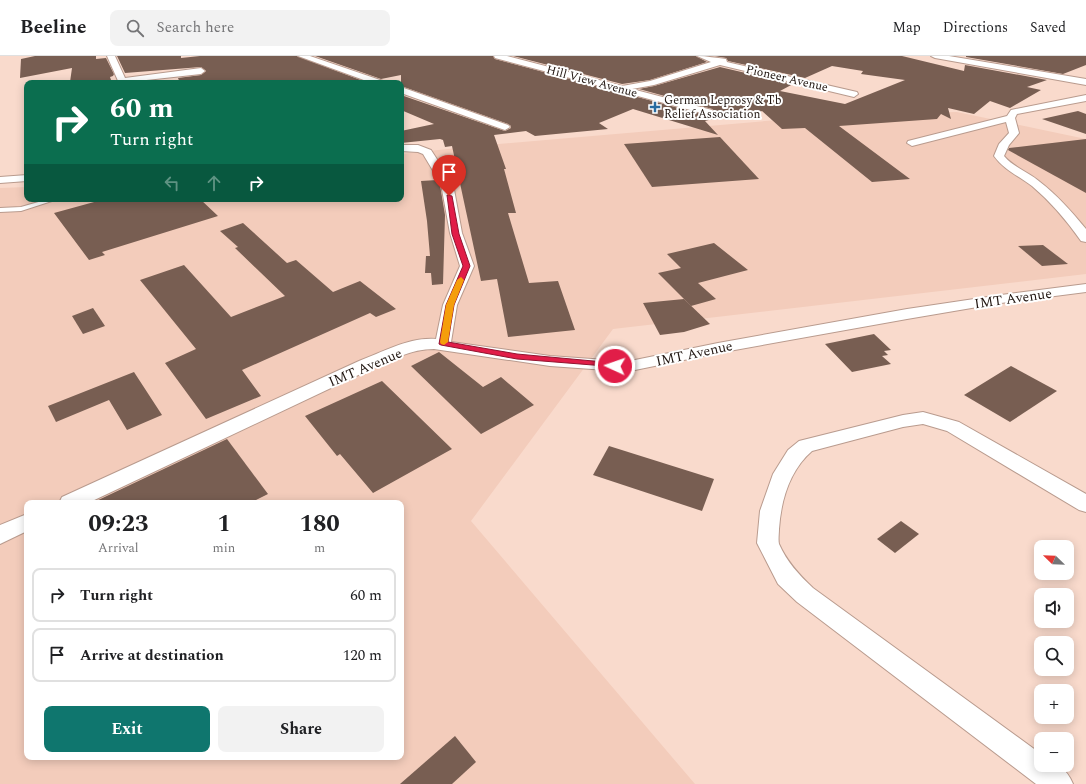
<!DOCTYPE html>
<meta charset="utf-8">
<style>
body{margin:0;font-family:Spectral,serif;background:#f2f2f2;color:#202124;height:100vh;display:flex;flex-direction:column;font-size:15px;white-space:nowrap}
*{box-sizing:border-box;margin:0}
p{font-size:13px;color:#757577}
.icon{flex:none;width:22px;height:22px;fill:none;stroke:currentColor;stroke-width:2;stroke-linecap:round;stroke-linejoin:round}
.map{position:relative;flex:1;overflow:hidden}
.sheet{position:absolute;left:24px;top:444px;width:380px;height:260px;display:flex;flex-direction:column;background:#fff;border-radius:8px;box-shadow:0 2px 10px #0003}
.sheet>*{flex:none}
.top-card{position:absolute;left:24px;top:24px;width:380px;height:122px;border-radius:8px;box-shadow:0 2px 10px #0003;background:#0b6e4f;color:#fff;overflow:hidden}
.needle{width:26px;rotate:293deg}
.tools{position:absolute;left:1034px;top:484px;display:grid;gap:8px}
.tools a{display:grid;place-items:center;width:40px;height:40px;border-radius:8px;background:#fff;box-shadow:0 2px 10px #0003;font-size:20px}
.pin{position:absolute;display:grid;place-items:center;width:34px;height:34px;color:#fff;margin:-41px -17px;border-radius:50% 50% 50% 0;rotate:-45deg;box-shadow:0 0 4px #0007}
.pin .icon{rotate:45deg}
.me{position:absolute;width:44px;margin:-22px;rotate:273deg;stroke-linejoin:round;filter:drop-shadow(0 0 3px #0008)}
.turn{display:flex;align-items:center;gap:14px;height:84px;padding:0 20px;font-size:18px}
.turn .icon{width:52px;height:52px;stroke-width:2.5}
.turn b{display:block;font-size:28px;line-height:34px}
.lanes{display:flex;align-items:center;height:38px;padding:0 20px;background:#0003;justify-content:center;gap:20px;direction:ltr}
.lanes .off{opacity:.35}
.eta{display:flex;justify-content:space-evenly;align-items:center;height:68px;text-align:center}
.eta b{font-size:24px;font-weight:700;line-height:28px}
.cta{display:flex;gap:8px;margin-top:auto;padding:8px 20px}
.cta a{flex:1;height:46px;border-radius:8px;background:#0f766e;color:#fff;font-size:16px;font-weight:700;line-height:46px;text-align:center}
.cta a+a{background:#f2f2f2;color:#202124}
ul{padding:0;list-style:none}
li{display:flex;align-items:center;gap:12px;height:54px;margin:0 8px 6px;padding:0 12px;border:2px solid #e0e0e0;border-radius:8px}
li div{flex:1}
li b{display:block;font-size:15px}
li em{font-style:normal}
header{display:flex;align-items:center;gap:24px;box-sizing:border-box;height:56px;padding:0 20px;background:#fff;border-bottom:1px solid #e0e0e0}
header strong{font-size:19px}
nav{display:flex;gap:22px;margin-inline-start:auto;font-size:14px}
.search{width:280px;height:36px;background:#f2f2f2;display:flex;align-items:center;gap:10px;box-sizing:border-box;padding:0 14px;border-radius:8px;color:#757577;font-size:15px}
.map>svg:first-child{display:block}
.built{fill:#f3ccbb;fill-rule:evenodd}
.building{fill:#785e52}
.lines{fill:none;stroke-linecap:round;stroke-linejoin:round}
.service-casing{stroke:#b99b8e;stroke-width:2}
.minor-casing{stroke:#b99b8e;stroke-width:2}
.service{fill:#fff;fill-rule:evenodd}
.minor{fill:#fff;fill-rule:evenodd}
.route{fill:#e11d48;stroke:#92132f}
.slow{fill:#f59e0b}
.poi-dot{fill:#286ca1;stroke:#fff;stroke-width:1.5}
.labels{text-anchor:middle;stroke-width:4;stroke-linejoin:round;paint-order:stroke}
.far-street-label{font-size:12px;fill:#201510;stroke:#fff}
.far-poi-label{font-size:12px;fill:#201510;stroke:#fff;text-anchor:start}
.street-label{font-size:14px;fill:#201510;stroke:#fff}
</style>
<header>
<strong>Beeline</strong>
<div class="search"><svg class="icon" aria-label="search" viewBox="0 0 24 24"><circle cx="10" cy="10" r="6"/><path d="M15 15l6 6"/></svg>Search here</div>
<nav><a>Map</a><a>Directions</a><a>Saved</a></nav>
</header>
<div class="map">
<svg width="1086" height="728" viewBox="0 0 1086 728">
<rect width="100%" height="100%" fill="#f9dacc"/>
<!-- built -->
<path class="built" d="M 957,56 L 1086,83 L 1086,218 L 613,273 L 471,465 L 695,728 L 0,728 L 0,132 L 27,131 L 27,143 L 401,143 L 401,98 L 476,90 L 847,58 ZM 27,447 L 401,447 L 401,701 L 27,701 Z"/>
<!-- building -->
<g class="building">
<path d="M 35,0 L 96,0 L 96,3 L 106,2 L 114,18 L 113,20 L 110,21 L 112,27 L 79,27 L 78,25 L 70,26 L 72,12 L 20,22 L 21,3 Z"/>
<path d="M 117,0 L 181,0 L 181,2 L 200,0 L 297,0 L 366,26 L 180,27 L 178,22 L 201,19 L 206,15 L 201,11 L 125,17 Z"/>
<path d="M 315,0 L 493,0 L 495,3 L 709,60 L 715,56 L 712,53 L 639,33 L 654,30 L 720,11 L 793,28 L 780,35 L 845,48 L 905,24 L 861,18 L 863,15 L 832,10 L 805,22 L 728,5 L 726,2 L 714,0 L 902,0 L 964,15 L 965,9 L 1047,24 L 1027,31 L 1041,34 L 1010,52 L 990,45 L 974,58 L 948,52 L 951,63 L 941,58 L 937,63 L 839,70 L 910,123 L 872,126 L 805,72 L 782,73 L 762,55 L 752,59 L 742,55 L 705,65 L 718,79 L 633,53 L 599,67 L 608,73 L 535,80 L 526,75 L 494,79 L 506,113 L 504,113 L 516,157 L 508,157 L 529,227 L 558,225 L 575,274 L 508,281 L 497,223 L 481,225 L 452,90 L 445,91 L 443,84 L 440,83 L 401,87 L 401,75 L 434,68 L 401,54 L 401,39 L 505,75 L 511,72 L 511,70 L 508,68 L 401,30 L 401,19 L 381,23 Z"/>
<path d="M 513,0 L 696,0 L 707,6 L 650,24 L 622,28 Z"/>
<path d="M 966,0 L 1086,0 L 1086,9 L 1063,18 L 966,1 Z"/>
<path d="M 1078,55 L 1086,58 L 1086,78 L 1042,63 Z"/>
<path d="M 720,81 L 759,123 L 652,131 L 624,88 Z"/>
<path d="M 1086,83 L 1086,137 L 1008,94 L 1009,92 Z"/>
<path d="M 437,124 L 440,129 L 445,159 L 443,228 L 432,229 L 431,217 L 425,217 L 426,200 L 430,200 L 427,165 L 421,125 Z"/>
<path d="M 105,143 L 200,143 L 218,160 L 102,196 L 105,199 L 89,204 L 54,157 Z"/>
<path d="M 243,167 L 287,207 L 296,204 L 333,236 L 360,225 L 396,253 L 376,261 L 370,257 L 242,314 L 261,340 L 206,363 L 165,307 L 196,293 L 140,224 L 184,209 L 231,261 L 285,240 L 235,192 L 238,191 L 220,175 Z"/>
<path d="M 714,187 L 748,214 L 698,227 L 716,243 L 691,250 L 658,217 L 681,212 L 667,198 Z"/>
<path d="M 1043,189 L 1068,208 L 1042,210 L 1018,190 Z"/>
<path d="M 684,243 L 710,268 L 684,276 L 660,279 L 643,247 Z"/>
<path d="M 93,252 L 105,270 L 83,278 L 72,260 Z"/>
<path d="M 874,278 L 891,294 L 884,295 L 888,299 L 882,300 L 891,308 L 852,316 L 825,288 Z"/>
<path d="M 439,296 L 483,331 L 501,321 L 534,349 L 481,378 L 411,310 Z"/>
<path d="M 1011,310 L 1057,335 L 1010,366 L 964,339 Z"/>
<path d="M 134,316 L 162,359 L 127,374 L 109,344 L 56,366 L 48,350 Z"/>
<path d="M 382,325 L 452,393 L 373,437 L 340,398 L 337,400 L 305,360 Z"/>
<path d="M 227,383 L 268,438 L 250,447 L 92,447 Z"/>
<path d="M 609,390 L 714,423 L 702,455 L 593,419 Z"/>
<path d="M 901,465 L 919,478 L 895,497 L 877,483 Z"/>
<path d="M 455,680 L 476,706 L 452,728 L 400,728 Z"/>
</g>
<g class="lines">
<!-- service casing -->
<g class="service-casing">
<path id="service" d="M 49,143 L 58,143 L 21,155 L 0,156 L 0,152 L 21,151 Z"/>
</g>
<!-- minor casing -->
<g class="minor-casing">
<g id="minor">
<path d="M 107,0 L 115,0 L 125,22 L 201,12 L 205,15 L 201,18 L 119,27 Z"/>
<path d="M 298,0 L 310,0 L 383,25 L 384,27 L 372,27 Z"/>
<path d="M 494,0 L 507,0 L 622,30 L 650,25 L 711,6 L 697,0 C 707,0 716,2 726,3 L 727,6 L 731,7 L 857,36 L 858,38 L 854,41 L 720,9 L 654,29 L 632,33 L 712,54 L 714,56 L 709,59 L 495,2 Z"/>
<path d="M 931,0 L 949,0 L 1086,23 L 1086,29 L 935,2 Z"/>
<path d="M 401,31 L 508,69 L 510,71 L 505,74 L 502,73 L 401,37 Z"/>
<path d="M 1086,39 L 1086,45 L 1017,58 L 1015,62 L 1019,77 L 1009,89 L 1004,100 C 1014,112 1029,116 1040,126 C 1057,139 1072,156 1086,173 L 1086,186 L 1081,185 C 1067,165 1051,146 1032,130 C 1019,120 1004,114 994,100 L 999,88 L 1009,77 L 1006,66 L 912,90 L 907,87 L 908,85 L 1007,60 L 1011,54 Z"/>
<path d="M 401,89 L 418,89 L 431,94 L 453,128 L 462,177 L 474,210 L 457,249 L 451,286 L 550,300 L 606,304 L 635,304 L 718,287 L 907,253 L 1001,239 L 1086,228 L 1086,236 L 1001,247 L 907,263 L 718,297 L 635,314 L 606,314 L 550,310 L 434,293 C 411,293 391,304 371,313 L 88,447 L 59,447 L 62,441 L 359,305 C 383,296 409,281 436,283 L 443,249 L 460,210 L 450,177 L 441,128 L 423,98 L 418,96 L 401,95 Z"/>
<path d="M 27,119 L 27,125 L 0,127 L 0,121 Z"/>
<path d="M 923,356 L 959,366 L 1086,438 L 1086,456 L 1079,454 L 947,375 L 923,368 L 903,371 L 812,395 C 790,414 781,444 779,473 C 779,477 778,484 779,488 C 787,506 799,519 813,532 L 1041,698 L 1041,709 C 1058,709 1066,711 1073,728 L 1036,728 L 797,546 L 778,528 L 757,487 L 760,455 L 773,418 L 788,394 L 799,385 L 903,359 Z"/>
<path d="M 27,458 L 27,475 L 0,488 L 0,469 Z"/>
</g>
</g>
<!-- service -->
<use href="#service" class="service"/>
<!-- minor -->
<use href="#minor" class="minor"/>
</g>
<!-- route -->
<path class="route" d="M 447,139 L 452,140 L 459,178 L 470,210 L 454,249 L 448,286 L 517,298 L 615,307 L 618,308 L 619,310 L 618,311 L 517,303 L 441,289 L 439,288 L 446,249 L 463,210 L 452,178 Z"/>
<!-- slow -->
<path class="slow" d="M 461,221 L 464,224 L 454,249 L 448,286 L 444,289 L 441,288 L 440,286 L 446,249 L 457,224 Z"/>
<!-- markers -->
<path class="poi-dot" d="M653 45h4v4h4v4h-4v4h-4v-4h-4v-4h4z"/>
<g class="labels">
<!-- far-street labels -->
<g class="far-street-label">
<text transform="translate(787 22) rotate(13)" y="4">Pioneer Avenue</text>
<text transform="translate(592 25) rotate(15)" y="4">Hill View Avenue</text>
</g>
<!-- far-poi labels -->
<g class="far-poi-label">
<text x="664" y="48">German Leprosy &amp; Tb<tspan x="664" dy="14">Relief Association</tspan></text>
</g>
<!-- street labels -->
<g class="street-label">
<text transform="translate(1013 242) rotate(-8)" y="5">IMT Avenue</text>
<text transform="translate(694 297) rotate(-12)" y="5">IMT Avenue</text>
<text transform="translate(365 311) rotate(-23)" y="5">IMT Avenue</text>
</g>
</g>
</svg>
<div class="tools">
<a><svg class="needle" viewBox="-14 -14 28 28"><path d="M0-13l5 13h-10z" fill="#e53935"/><path d="M0 13l5-13h-10z" fill="#757577"/></svg></a>
<a><svg class="icon" aria-label="sound" viewBox="0 0 24 24"><path d="M4 9h4l5-4v14l-5-4H4zM17 9q2 3 0 6"/></svg></a>
<a><svg class="icon" aria-label="search" viewBox="0 0 24 24"><circle cx="10" cy="10" r="6"/><path d="M15 15l6 6"/></svg></a>
<a>+</a>
<a>−</a>
</div>
<div class="pin" style="left:449px;top:140px;background:#d93025"><svg class="icon" aria-label="arrive" viewBox="0 0 24 24"><path d="M6 21V4h12l-3 4 3 4H6"/></svg></div>
<svg class="me" style="left:615px;top:310px" viewBox="-20 -20 40 40"><circle r="17" fill="#e11d48" stroke="#fff" stroke-width="3"/><path d="M0-11L8 9 0 5-8 9z" fill="#fff"/></svg>
<div class="top-card">
<div class="turn"><svg class="icon" aria-label="right" viewBox="0 0 24 24"><path d="M7 20v-9h11M14 6l5 5-5 5"/></svg><div><b>60 m</b>Turn right</div></div>
<div class="lanes"><svg class="icon off" aria-label="left" viewBox="0 0 24 24"><path d="M17 20v-9H6M10 6l-5 5 5 5"/></svg><svg class="icon off" aria-label="ahead" viewBox="0 0 24 24"><path d="M12 20V5M6 11l6-6 6 6"/></svg><svg class="icon" aria-label="right" viewBox="0 0 24 24"><path d="M7 20v-9h11M14 6l5 5-5 5"/></svg></div>
</div>
<section class="sheet">
<div class="eta">
<div><b>09:23</b><p>Arrival</p></div>
<div><b>1</b><p>min</p></div>
<div><b>180</b><p>m</p></div>
</div>
<ul>
<li><svg class="icon" aria-label="right" viewBox="0 0 24 24"><path d="M7 20v-9h11M14 6l5 5-5 5"/></svg><div><b>Turn right</b></div><em>60 m</em></li>
<li><svg class="icon" aria-label="arrive" viewBox="0 0 24 24"><path d="M6 21V4h12l-3 4 3 4H6"/></svg><div><b>Arrive at destination</b></div><em>120 m</em></li>
</ul>
<div class="cta"><a>Exit</a><a>Share</a></div>
</section>
</div>
